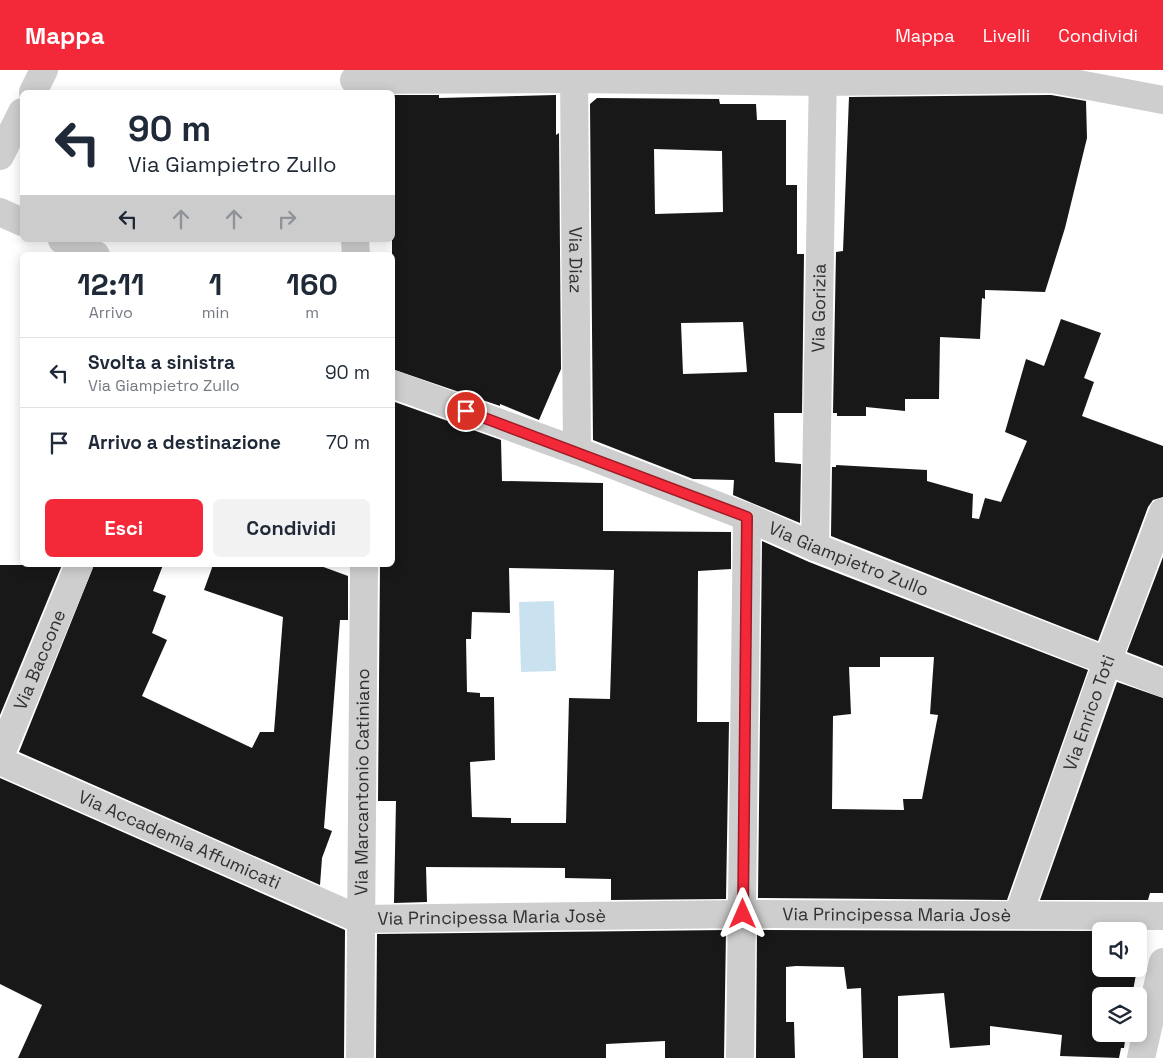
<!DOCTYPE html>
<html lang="it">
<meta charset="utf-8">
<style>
body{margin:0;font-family:"Space Grotesk",sans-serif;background:#f2f2f3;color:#1f2937;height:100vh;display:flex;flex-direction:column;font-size:19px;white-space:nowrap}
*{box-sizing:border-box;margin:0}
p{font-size:16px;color:#747a83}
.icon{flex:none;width:28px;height:28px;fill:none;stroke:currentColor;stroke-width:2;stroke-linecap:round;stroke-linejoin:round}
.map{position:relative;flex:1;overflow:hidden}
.panel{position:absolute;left:20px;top:182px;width:375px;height:315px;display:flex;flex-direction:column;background:#fff;border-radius:8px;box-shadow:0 2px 12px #0003}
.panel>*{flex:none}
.hud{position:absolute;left:20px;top:20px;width:375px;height:152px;border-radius:8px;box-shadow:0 2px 12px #0003;background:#fff;color:#1f2937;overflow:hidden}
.buttons{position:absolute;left:1092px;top:852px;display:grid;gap:10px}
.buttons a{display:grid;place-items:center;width:55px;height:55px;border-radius:8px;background:#fff;box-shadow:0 2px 12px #0003;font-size:25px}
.pin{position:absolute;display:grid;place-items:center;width:42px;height:42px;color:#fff;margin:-21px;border:2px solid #fff;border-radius:50%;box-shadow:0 1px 5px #0007}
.me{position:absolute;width:55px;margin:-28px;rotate:0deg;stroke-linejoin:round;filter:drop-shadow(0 0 4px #0008)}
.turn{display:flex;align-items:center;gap:18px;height:105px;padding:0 25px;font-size:22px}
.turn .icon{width:65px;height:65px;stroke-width:2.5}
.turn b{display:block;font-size:35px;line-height:42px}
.lanes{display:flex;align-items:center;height:48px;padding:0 25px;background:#0003;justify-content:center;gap:25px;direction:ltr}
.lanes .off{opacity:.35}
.eta{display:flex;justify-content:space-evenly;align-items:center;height:85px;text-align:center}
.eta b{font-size:30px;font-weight:800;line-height:35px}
.cta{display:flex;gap:10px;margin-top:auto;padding:10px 25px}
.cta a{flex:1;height:58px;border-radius:8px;background:#f32939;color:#fff;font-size:20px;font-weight:800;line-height:58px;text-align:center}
.cta a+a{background:#f2f2f3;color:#1f2937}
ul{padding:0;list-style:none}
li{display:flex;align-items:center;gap:15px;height:70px;padding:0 25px;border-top:1px solid #e0e1e3}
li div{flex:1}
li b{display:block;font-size:19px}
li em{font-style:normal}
header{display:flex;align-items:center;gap:30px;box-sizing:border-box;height:70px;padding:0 25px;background:#f32939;color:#fff}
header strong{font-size:24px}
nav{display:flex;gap:28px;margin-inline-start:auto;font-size:18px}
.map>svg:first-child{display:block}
.water{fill:#cae1f0}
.building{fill:#181818;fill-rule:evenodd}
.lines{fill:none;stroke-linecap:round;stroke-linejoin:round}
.minor{stroke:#cecece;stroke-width:28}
.route-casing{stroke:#9e1b25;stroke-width:12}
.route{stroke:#f32939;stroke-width:9}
.labels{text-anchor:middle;stroke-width:5;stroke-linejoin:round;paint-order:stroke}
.street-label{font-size:18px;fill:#313131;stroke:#fff}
</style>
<header>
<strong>Mappa</strong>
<nav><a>Mappa</a><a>Livelli</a><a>Condividi</a></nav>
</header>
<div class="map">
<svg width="1163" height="988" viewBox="0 0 1163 988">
<rect width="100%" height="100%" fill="#fff"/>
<!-- water -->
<path class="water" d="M 554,531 L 556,601 L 521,602 L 519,532 Z"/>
<!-- building -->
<g class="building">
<path d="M 392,25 L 439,25 L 439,28 L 556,25 L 556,65 L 559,63 L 561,299 L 539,350 L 500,334 L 500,336 L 392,299 Z"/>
<path d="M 1051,25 L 1086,31 L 1087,68 L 1065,158 L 1045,222 L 985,220 L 985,229 L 982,228 L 980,269 L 940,267 L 939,329 L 905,329 L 905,341 L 866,337 L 866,346 L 837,346 L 837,343 L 833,343 L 836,182 L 843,181 L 849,27 Z"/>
<path d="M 597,28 L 719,29 L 720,34 L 756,34 L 757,50 L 786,50 L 786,115 L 797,115 L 797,184 L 804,184 L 802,343 L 774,343 L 775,392 L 801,394 L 800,453 L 733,425 L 734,410 L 693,409 L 593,370 L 590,34 ZM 654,79 L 722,81 L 723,142 L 655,144 ZM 743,252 L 747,302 L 683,304 L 681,253 Z"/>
<path d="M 1061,249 L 1101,263 L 1084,308 L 1094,312 L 1082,346 L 1163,376 L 1163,427 L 1153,430 L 1148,437 L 1098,571 L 831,466 L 832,397 L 836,397 L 836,395 L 927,400 L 927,411 L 973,424 L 972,448 L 979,449 L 985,428 L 1001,432 L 1027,371 L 1005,362 L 1026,289 L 1044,296 Z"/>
<path d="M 392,331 L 501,370 L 502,411 L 603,413 L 603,461 L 731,462 L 731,499 L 698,501 L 697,652 L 729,652 L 726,829 L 611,830 L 611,809 L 565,808 L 565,798 L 426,797 L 427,832 L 394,833 L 396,731 L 378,731 L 380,495 L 392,495 ZM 509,498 L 614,500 L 610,629 L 569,628 L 566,753 L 511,753 L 511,748 L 472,747 L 470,692 L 495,690 L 494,627 L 480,627 L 480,623 L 467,622 L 466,569 L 471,569 L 472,542 L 510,543 Z"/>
<path d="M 762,471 L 809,492 L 1088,600 L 1007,830 L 758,828 ZM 880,587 L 934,587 L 930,644 L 938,645 L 922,729 L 903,729 L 904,740 L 832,739 L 833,646 L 851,644 L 849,597 L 880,597 Z"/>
<path d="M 1163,487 L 1163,596 L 1127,582 Z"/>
<path d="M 0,495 L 62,495 L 0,645 Z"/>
<path d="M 94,495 L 163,495 L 153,521 L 166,526 L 152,563 L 167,570 L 142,626 L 252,678 L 260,662 L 274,662 L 283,547 L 204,520 L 213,495 L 318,495 L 348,506 L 348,550 L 340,550 L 324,758 L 332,761 L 322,788 L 320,815 L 19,682 Z"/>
<path d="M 1117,612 L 1163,628 L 1163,823 L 1150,823 L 1148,830 L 1040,830 Z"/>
<path d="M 0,708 L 345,860 L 344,988 L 18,988 L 42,935 L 0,914 Z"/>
<path d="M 726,860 L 724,988 L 665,988 L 665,971 L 606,974 L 606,988 L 376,988 L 377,864 Z"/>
<path d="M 757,860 L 1101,861 L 1101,899 L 1137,899 L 1132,926 L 1101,926 L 1101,964 L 1126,964 L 1124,978 L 1121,978 L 1119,988 L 1060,986 L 1062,965 L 990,956 L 990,975 L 950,978 L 944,923 L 898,926 L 898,988 L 863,988 L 861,918 L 847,919 L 844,897 L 796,896 L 786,897 L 786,952 L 794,952 L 795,988 L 756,988 Z"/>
</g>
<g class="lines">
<!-- minor -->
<g class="minor">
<path id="s1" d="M 574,0 L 577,381"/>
<path d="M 354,10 L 573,9 L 823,12 L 1052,9 L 1163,30"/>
<path d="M 33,22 L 44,0"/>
<path d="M 0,86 L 22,42"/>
<path d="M 0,142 L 22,152"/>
<path d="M 62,170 L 96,185"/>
<path d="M 355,170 L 356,185"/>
<path id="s2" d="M 392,314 L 577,381 L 747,447 L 815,477 L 1163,613"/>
<path id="s3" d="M 815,477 L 823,0"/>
<path id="s4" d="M 0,686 L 79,495"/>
<path id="s5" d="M 0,691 L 359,849 L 743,844 L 1163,846"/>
<path id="s6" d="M 1019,843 L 1107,592 L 1163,442"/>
<path id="s7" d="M 360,988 L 364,495"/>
<path d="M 740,988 L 747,447"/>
<path d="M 1141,988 L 1163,892"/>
</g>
</g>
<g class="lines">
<!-- route casing -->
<g class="route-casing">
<path id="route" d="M 466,341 L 747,447 L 743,844"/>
</g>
<!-- route -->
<use href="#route" class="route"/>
</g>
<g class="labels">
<!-- street labels -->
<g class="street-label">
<text dy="6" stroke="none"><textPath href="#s1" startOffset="190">Via Diaz</textPath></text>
<text dy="6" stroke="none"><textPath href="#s3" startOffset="239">Via Gorizia</textPath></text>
<text dy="6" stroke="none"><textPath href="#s2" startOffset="489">Via Giampietro Zullo</textPath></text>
<text dy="6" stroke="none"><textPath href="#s4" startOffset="104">Via Baccone</textPath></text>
<text dy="6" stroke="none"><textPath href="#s6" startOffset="212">Via Enrico Toti</textPath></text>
<text dy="6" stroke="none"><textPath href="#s7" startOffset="276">Via Marcantonio Catiniano</textPath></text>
<text dy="6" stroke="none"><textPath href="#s5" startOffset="196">Via Accademia Affumicati</textPath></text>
<text dy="6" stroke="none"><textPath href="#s5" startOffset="930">Via Principessa Maria Josè</textPath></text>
<text dy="6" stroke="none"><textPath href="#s5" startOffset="525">Via Principessa Maria Josè</textPath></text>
</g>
</g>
</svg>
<div class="buttons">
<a><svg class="icon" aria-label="sound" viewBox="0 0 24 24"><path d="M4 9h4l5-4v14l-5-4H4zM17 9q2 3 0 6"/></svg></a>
<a><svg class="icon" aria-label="layers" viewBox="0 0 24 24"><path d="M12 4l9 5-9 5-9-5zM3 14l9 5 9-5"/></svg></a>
</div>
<div class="pin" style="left:466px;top:341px;background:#d93025"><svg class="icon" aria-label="arrive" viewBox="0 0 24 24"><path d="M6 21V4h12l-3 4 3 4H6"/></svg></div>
<svg class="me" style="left:743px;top:844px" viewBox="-20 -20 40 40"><path d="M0-17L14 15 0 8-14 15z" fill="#f32939" stroke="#fff" stroke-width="4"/></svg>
<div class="hud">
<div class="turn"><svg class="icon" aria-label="left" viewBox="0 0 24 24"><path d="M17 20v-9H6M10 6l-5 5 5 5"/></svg><div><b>90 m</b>Via Giampietro Zullo</div></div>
<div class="lanes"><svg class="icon" aria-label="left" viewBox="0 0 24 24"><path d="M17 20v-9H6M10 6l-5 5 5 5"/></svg><svg class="icon off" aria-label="ahead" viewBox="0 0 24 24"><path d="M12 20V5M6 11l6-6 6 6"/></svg><svg class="icon off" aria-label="ahead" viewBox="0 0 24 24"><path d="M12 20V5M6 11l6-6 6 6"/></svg><svg class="icon off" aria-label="right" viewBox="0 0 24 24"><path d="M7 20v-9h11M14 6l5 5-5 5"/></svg></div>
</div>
<section class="panel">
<div class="eta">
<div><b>12:11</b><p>Arrivo</p></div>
<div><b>1</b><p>min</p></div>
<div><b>160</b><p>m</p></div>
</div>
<ul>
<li><svg class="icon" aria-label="left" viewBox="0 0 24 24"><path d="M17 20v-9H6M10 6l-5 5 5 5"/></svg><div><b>Svolta a sinistra</b><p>Via Giampietro Zullo</p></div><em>90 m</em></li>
<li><svg class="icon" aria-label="arrive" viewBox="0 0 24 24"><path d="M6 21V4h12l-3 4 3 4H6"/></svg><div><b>Arrivo a destinazione</b></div><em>70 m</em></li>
</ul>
<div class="cta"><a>Esci</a><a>Condividi</a></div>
</section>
</div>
